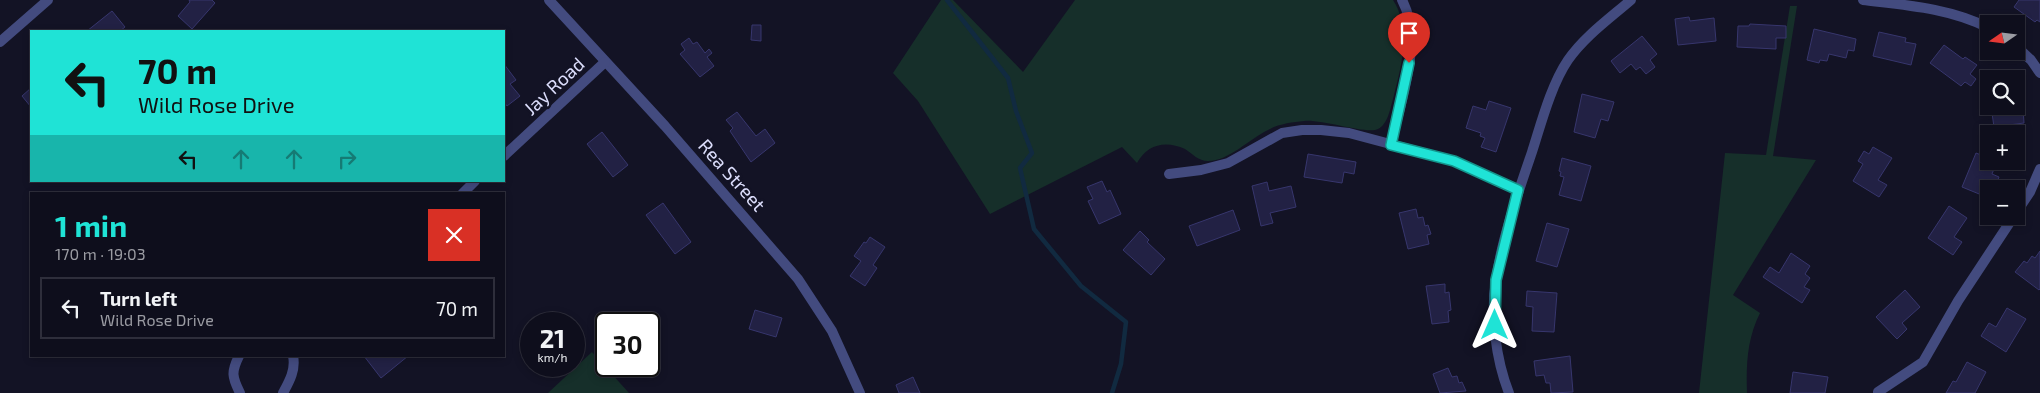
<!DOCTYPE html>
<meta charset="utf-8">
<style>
body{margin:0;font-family:"Exo 2",sans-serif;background:#171725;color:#f1f3f6;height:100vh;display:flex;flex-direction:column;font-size:19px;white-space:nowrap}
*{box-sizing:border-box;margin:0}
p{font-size:16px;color:#9b9ca3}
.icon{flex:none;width:28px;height:28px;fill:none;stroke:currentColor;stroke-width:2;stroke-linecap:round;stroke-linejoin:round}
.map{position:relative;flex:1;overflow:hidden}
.details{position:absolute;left:30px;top:192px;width:475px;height:165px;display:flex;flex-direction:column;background:#0e0e1c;border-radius:0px;box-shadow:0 2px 8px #0003,0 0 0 1px #2e2e3b}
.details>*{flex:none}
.hud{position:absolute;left:30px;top:30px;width:475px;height:152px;border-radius:0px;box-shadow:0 2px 8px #0003,0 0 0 1px #2e2e3b;background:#1fe3d6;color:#111;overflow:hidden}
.needle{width:32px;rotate:256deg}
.fabs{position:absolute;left:1980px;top:15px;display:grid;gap:10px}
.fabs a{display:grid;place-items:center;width:45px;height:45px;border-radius:0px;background:#0e0e1c;box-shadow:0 2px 8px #0003,0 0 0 1px #2e2e3b;font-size:25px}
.speed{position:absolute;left:520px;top:312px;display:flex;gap:10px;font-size:25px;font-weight:700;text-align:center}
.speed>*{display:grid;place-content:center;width:65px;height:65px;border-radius:50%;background:#0e0e1c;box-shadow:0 2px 8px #0003,0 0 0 1px #2e2e3b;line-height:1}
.speed small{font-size:12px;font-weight:400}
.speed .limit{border:2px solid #111;border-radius:8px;background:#fff;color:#111}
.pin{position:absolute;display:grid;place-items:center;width:42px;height:42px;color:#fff;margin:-51px -21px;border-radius:50% 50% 50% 0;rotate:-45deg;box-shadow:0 0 5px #0007}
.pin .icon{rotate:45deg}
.me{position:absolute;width:55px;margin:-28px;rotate:0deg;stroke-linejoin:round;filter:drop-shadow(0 0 4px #0008)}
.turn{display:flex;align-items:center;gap:18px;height:105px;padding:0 25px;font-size:22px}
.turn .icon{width:65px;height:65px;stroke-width:2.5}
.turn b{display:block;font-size:35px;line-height:42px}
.lanes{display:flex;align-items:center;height:48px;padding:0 25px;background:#0003;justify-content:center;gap:25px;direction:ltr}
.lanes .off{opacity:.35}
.round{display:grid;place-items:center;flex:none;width:52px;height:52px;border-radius:0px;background:#171725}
.overview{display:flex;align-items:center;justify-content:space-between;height:85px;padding:0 25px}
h1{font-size:30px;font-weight:700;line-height:38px;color:#1fe3d6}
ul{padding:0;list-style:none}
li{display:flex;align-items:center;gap:15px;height:62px;margin:0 10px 8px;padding:0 15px;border:2px solid #2e2e3b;border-radius:0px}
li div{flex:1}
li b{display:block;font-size:19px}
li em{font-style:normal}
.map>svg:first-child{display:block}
.green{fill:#162f2a}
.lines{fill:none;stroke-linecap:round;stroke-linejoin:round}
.stream{stroke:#112a40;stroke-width:4.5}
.building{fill:#222144;stroke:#37366d}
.minor{stroke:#434b7f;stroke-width:10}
.tertiary{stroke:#434b7f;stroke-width:10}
.route-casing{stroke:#14948b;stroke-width:12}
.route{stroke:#1fe3d6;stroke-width:9}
.labels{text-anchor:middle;stroke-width:5;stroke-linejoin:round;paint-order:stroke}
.street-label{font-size:19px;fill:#dbddfb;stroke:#131325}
</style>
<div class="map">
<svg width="2040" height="393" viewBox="0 0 2040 393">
<rect width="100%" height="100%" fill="#131325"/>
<!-- green -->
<g class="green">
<path d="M 941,0 L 953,0 L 1023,72 L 1075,0 L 1393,0 C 1412,29 1401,68 1393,99 C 1390,109 1388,124 1378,129 C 1368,135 1322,119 1304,121 C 1293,122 1278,124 1268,130 C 1249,139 1229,161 1208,161 C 1198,161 1193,154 1185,149 C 1166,140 1147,144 1137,163 L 1122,147 L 990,214 L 918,101 L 893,73 Z"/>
<path d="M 1790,6 L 1797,6 L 1773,156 L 1816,160 L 1733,295 L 1760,313 C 1747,339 1746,365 1747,393 L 1699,393 L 1725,153 L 1766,155 Z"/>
<path d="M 592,352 L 629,393 L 548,393 Z"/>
</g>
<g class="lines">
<!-- stream -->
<path class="stream" d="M 947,0 L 1008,78 L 1016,111 L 1032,153 L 1020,168 L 1034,229 L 1081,286 L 1126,322 L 1121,364 L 1112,393"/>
</g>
<!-- building -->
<g class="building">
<path d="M 189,0 L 212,0 L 215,3 L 192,29 L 178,16 L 190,2 Z"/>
<path d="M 2019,0 L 2040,0 L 2040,22 L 2037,20 L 2035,22 L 2014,7 Z"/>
<path d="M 112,11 L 125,27 L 120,31 L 87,31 Z"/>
<path d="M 1689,17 L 1690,21 L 1714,18 L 1716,41 L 1678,45 L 1675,19 Z"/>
<path d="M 1750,24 L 1786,26 L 1786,38 L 1776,38 L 1776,49 L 1737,47 L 1738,26 L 1749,26 Z"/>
<path d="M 752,25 L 761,25 L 761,41 L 751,40 Z"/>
<path d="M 1814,29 L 1856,39 L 1854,51 L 1848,50 L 1846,58 L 1829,54 L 1827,61 L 1820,60 L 1819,63 L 1807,60 Z"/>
<path d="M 1879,32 L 1906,38 L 1905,42 L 1916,44 L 1911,65 L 1873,56 Z"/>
<path d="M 1642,36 L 1657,54 L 1650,60 L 1655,67 L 1646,74 L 1640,67 L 1636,70 L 1631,64 L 1620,73 L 1611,61 Z"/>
<path d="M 689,38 L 693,44 L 697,42 L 705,53 L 709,49 L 712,53 L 707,57 L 714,66 L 700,77 L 680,54 L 685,50 L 681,44 Z"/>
<path d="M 1944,45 L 1963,59 L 1965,57 L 1977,65 L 1970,74 L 1976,79 L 1971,86 L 1965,82 L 1961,86 L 1930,63 Z"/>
<path d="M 504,64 L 516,80 L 510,84 L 520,96 L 507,106 L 504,102 Z"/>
<path d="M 31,88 L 31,107 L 22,96 Z"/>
<path d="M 1582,94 L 1614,102 L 1608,121 L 1601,119 L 1595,138 L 1574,132 Z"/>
<path d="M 1489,101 L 1511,108 L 1496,152 L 1481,147 L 1485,138 L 1480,136 L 1481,133 L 1466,128 L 1473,106 L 1486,110 Z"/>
<path d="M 1991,106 L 2014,106 L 2015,110 L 2023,109 L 2024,123 L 1994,127 Z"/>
<path d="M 737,112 L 756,136 L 765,129 L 775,143 L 751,162 L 730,131 L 733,128 L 726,120 Z"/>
<path d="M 602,132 L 628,165 L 613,177 L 587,144 Z"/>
<path d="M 1873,147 L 1892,158 L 1878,180 L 1887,185 L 1879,197 L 1853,181 L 1863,164 L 1858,161 L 1864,151 L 1869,154 Z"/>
<path d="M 1976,153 L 1989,158 L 1989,161 L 1997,161 L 1992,174 L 1999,177 L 1994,189 L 1989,189 L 1989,198 L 1962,187 Z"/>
<path d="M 1308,154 L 1356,162 L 1354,174 L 1344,172 L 1342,183 L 1304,177 Z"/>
<path d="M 1562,158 L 1591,166 L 1581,201 L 1559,195 L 1564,177 L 1560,176 L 1561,172 L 1559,171 Z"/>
<path d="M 1102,181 L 1107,192 L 1110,190 L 1121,214 L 1099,224 L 1088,201 L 1093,199 L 1087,187 Z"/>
<path d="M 1267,182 L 1269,191 L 1291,186 L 1296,207 L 1270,213 L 1273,223 L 1261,226 L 1252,186 Z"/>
<path d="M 663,203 L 691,242 L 675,254 L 646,215 Z"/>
<path d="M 1949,206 L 1967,218 L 1954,237 L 1962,242 L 1953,255 L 1928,238 Z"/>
<path d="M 1416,209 L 1418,218 L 1423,217 L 1425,226 L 1428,225 L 1431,234 L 1427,235 L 1429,244 L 1408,249 L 1399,213 Z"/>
<path d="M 1233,210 L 1240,230 L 1197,246 L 1189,226 Z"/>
<path d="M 1547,223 L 1569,229 L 1557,267 L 1536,261 Z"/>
<path d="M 1140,231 L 1149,240 L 1147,242 L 1165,259 L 1151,275 L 1123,250 Z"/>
<path d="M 870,237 L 885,247 L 873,265 L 877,268 L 865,286 L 850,276 L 861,261 L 854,256 L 864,242 L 866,243 Z"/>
<path d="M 2040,251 L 2040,289 L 2039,290 L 2015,272 L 2024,261 L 2027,263 L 2032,256 L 2035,258 Z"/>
<path d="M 1791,253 L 1810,266 L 1805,274 L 1810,278 L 1804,287 L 1810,290 L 1802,303 L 1763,277 L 1770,267 L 1779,273 Z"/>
<path d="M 1445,284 L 1445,293 L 1449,292 L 1451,310 L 1448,311 L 1449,322 L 1432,324 L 1426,286 Z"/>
<path d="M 1905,290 L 1920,307 L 1902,323 L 1907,329 L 1897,339 L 1876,317 Z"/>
<path d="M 1527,291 L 1557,293 L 1554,332 L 1532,331 L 1533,307 L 1526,306 Z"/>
<path d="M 2007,308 L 2026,319 L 2006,352 L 1981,336 L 1989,323 L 1996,327 Z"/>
<path d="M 755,310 L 782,318 L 776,337 L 749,329 Z"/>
<path d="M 364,356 L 408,356 L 381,378 Z"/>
<path d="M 1570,356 L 1573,392 L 1551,393 L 1550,383 L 1546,383 L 1544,375 L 1536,376 L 1534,361 Z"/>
<path d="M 1967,362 L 1986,372 L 1975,393 L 1946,393 L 1953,381 L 1956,382 Z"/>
<path d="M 1448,368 L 1452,377 L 1457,376 L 1459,383 L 1462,382 L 1466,391 L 1440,393 L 1433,374 Z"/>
<path d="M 1793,372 L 1828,377 L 1825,393 L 1790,393 Z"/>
<path d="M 913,377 L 920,393 L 899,393 L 896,385 Z"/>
</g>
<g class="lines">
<!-- minor -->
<g class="minor">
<path d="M 549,0 L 665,126 L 798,279 L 832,331 L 860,393"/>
<path d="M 1863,0 C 1905,5 1950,8 1989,28"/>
<path d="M 2016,46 L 2031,60 L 2040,73"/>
<path d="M 1391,145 C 1400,102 1424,41 1402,0"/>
<path d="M 504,156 L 605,62"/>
<path d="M 1169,174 L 1201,170 L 1228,163 L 1282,133 L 1302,130 L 1321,130 L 1349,133 L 1454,161 L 1518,190"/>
<path d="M 462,194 L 475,181"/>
<path d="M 2016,213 L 2030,192 L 2040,169"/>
<path d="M 239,356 C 231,372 232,377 240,393"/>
<path d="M 1878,392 L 1923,362 L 1958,301 L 2014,216"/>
<path d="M 283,393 C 289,382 296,370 293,356"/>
<path d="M 1509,393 C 1496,360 1490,315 1496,280 C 1502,238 1518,193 1532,152 C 1541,124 1551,85 1568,60 C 1585,36 1609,19 1631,0"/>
</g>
<!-- tertiary -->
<path class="tertiary" d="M 0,42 L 48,0"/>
</g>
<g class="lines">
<!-- route casing -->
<g class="route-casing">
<path id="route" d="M 1409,63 L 1391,145 L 1454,161 L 1518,190 L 1496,280 L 1495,325"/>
</g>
<!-- route -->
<use href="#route" class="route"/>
</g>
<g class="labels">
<!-- street labels -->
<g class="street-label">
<text transform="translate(554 86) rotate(-43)" y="7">Jay Road</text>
<text transform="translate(732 175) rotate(48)" y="7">Rea Street</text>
</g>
</g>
</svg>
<div class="fabs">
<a><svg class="needle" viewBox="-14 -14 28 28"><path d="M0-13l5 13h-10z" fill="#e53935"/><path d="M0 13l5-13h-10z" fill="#9b9ca3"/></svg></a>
<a><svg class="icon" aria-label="search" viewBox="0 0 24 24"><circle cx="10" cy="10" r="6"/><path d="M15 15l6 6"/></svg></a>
<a>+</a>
<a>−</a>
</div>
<div class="speed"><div>21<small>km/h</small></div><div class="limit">30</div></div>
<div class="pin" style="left:1409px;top:63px;background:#d93025"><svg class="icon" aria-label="arrive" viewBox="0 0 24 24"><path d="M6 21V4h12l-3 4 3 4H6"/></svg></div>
<svg class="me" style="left:1495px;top:325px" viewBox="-20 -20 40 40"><path d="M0-17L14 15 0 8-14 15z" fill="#1fe3d6" stroke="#fff" stroke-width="4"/></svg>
<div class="hud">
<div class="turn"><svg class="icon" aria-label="left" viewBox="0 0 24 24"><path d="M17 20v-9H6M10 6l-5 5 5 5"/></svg><div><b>70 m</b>Wild Rose Drive</div></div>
<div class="lanes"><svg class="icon" aria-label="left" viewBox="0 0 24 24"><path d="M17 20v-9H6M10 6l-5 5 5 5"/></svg><svg class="icon off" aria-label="ahead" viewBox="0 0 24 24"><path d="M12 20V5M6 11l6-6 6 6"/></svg><svg class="icon off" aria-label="ahead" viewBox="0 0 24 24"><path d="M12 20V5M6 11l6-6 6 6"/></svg><svg class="icon off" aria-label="right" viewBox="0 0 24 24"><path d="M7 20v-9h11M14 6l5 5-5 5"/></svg></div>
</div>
<section class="details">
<div class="overview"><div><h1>1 min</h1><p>170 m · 19:03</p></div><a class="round" style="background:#d93025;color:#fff"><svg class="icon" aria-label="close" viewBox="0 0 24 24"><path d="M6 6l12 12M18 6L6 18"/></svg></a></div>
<ul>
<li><svg class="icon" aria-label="left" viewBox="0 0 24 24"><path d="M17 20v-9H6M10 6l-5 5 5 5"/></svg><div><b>Turn left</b><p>Wild Rose Drive</p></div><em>70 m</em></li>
</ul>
</section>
</div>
